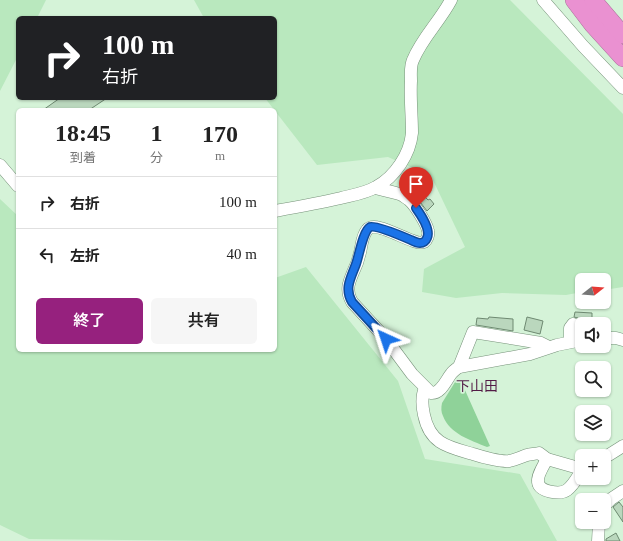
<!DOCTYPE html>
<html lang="ja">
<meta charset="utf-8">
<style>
body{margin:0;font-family:"Times New Roman","Noto Sans JP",serif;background:#f6f6f6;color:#222;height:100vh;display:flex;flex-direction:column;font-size:15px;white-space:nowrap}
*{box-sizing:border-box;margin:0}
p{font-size:13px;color:#767676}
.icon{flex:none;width:22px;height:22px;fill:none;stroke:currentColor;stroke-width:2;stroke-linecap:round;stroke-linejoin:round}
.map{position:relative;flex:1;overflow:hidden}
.panel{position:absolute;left:16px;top:108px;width:261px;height:244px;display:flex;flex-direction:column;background:#fff;border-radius:6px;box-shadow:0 1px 3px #0004}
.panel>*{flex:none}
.top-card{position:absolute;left:16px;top:16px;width:261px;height:84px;border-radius:6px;box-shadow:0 1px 3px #0004;background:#202124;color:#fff;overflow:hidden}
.needle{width:26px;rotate:73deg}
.tools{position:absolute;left:575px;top:273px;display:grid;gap:8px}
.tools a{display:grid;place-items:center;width:36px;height:36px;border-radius:6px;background:#fff;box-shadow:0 1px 3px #0004;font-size:20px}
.pin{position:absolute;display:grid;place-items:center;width:34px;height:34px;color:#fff;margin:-41px -17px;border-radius:50% 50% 50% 0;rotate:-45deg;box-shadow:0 0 4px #0007}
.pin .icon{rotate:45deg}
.me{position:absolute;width:44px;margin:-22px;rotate:318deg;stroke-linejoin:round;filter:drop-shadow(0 0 3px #0008)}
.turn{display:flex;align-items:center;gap:14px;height:84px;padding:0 20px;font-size:18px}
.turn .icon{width:52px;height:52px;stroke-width:2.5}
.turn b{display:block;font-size:28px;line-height:34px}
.eta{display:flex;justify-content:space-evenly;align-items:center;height:68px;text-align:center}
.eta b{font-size:24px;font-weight:600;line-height:28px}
.primary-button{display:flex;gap:8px;margin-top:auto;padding:8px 20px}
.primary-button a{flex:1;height:46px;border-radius:6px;background:#96217e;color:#fff;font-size:16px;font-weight:600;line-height:46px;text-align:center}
.primary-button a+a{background:#f6f6f6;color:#222}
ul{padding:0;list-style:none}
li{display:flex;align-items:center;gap:12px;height:52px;padding:0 20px;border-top:1px solid #e0e0e0}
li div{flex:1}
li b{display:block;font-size:15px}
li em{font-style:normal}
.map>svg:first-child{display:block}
.green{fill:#b9e8be}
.water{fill:#8fd299}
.building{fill:#bad7bd;stroke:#6e8971}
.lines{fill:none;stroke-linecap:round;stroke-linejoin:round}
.minor-casing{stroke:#77927a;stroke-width:13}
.highway-casing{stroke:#a77197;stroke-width:18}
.minor{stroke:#fff;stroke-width:12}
.highway{stroke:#ea91d1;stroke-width:17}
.route-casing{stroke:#114b97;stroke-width:10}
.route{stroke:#1a73e8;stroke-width:7}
.labels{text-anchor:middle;stroke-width:3.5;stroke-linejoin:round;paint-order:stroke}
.quarter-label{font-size:14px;fill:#531b46;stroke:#d5f3d8}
</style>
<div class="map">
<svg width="623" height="541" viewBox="0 0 623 541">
<rect width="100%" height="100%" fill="#d5f3d8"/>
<!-- green -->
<g class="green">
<path d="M 0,0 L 46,0 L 37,18 L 18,18 L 18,56 L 0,91 Z"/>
<path d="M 194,0 L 510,0 L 623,114 L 623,287 L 604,290 L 604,280 L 582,280 L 582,292 L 566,295 L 502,293 L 456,298 L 422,292 L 424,269 L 465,247 L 431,176 L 388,157 L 317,165 L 265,98 L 275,98 L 275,18 L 204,18 Z"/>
<path d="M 0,199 L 18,216 L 18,350 L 275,350 L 275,278 L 306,267 L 398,381 L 425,459 L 520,474 L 557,541 L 219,541 L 29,539 L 0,525 Z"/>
</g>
<!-- water -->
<path class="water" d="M 457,379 L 460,379 L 490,446 L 487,447 C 470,440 450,434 443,416 C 441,412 441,408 442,403 Z"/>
<!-- building -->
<g class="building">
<path d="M 60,98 L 107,98 L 89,110 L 43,110 Z"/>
<path d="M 410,181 L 428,200 L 430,199 L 434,204 L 427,211 L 417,198 L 405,185 Z"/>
<path d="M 575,312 L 592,313 L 592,324 L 583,324 L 583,321 L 580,321 L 578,318 L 574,317 Z"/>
<path d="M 489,317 L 513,319 L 513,331 L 476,325 L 477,318 L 488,319 Z"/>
<path d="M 527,317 L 543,321 L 540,334 L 524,330 Z"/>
<path d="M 619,502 L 623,507 L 623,522 L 613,507 Z"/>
<path d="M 616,533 L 620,541 L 606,541 L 606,539 Z"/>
</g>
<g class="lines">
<!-- minor casing -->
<g class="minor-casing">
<g id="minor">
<path d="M 543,0 L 583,46 L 623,88"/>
<path d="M 0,165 L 18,186"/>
<path d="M 375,188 C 383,190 395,192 402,195 C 404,197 407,198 409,200 C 415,205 427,224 428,231 C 429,235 427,240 424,242 C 414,247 376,218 367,230 C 361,237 362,248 359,256 C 358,261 356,266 354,270 C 349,282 345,290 352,302 L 386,339 L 412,374 L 431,393 C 441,394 446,380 451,374 C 453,371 456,369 459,367 L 530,354 L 557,345 L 582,340"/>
<path d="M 275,211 C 297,207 319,203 341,198 C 353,195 366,193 376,187 C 395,177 410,154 412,133 C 412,116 410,98 411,81 C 411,74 410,66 413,60 C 422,38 440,21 451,0"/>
<path d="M 604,338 L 616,338 L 623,340"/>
<path d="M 570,342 L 570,328 L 573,324"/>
<path d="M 459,367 L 473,332 L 541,343 L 549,347"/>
<path d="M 425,388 C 421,397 422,406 424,415 C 430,444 448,447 473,454 C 482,457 501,462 509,461 C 515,460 521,457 527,455 C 531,454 535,454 539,453 L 547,459 L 582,469"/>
<path d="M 604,458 L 623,446"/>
<path d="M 547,459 C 544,465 537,475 538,482 C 539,492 560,495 567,490 C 574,485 578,476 582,470"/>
<path d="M 604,506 L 611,499 L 623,491"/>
<path d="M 598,541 L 599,522"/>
</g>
</g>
<!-- highway casing -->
<g class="highway-casing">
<g id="highway">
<path d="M 574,0 L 593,25 L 623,58"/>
<path d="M 593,0 L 623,35"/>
</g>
</g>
<!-- minor -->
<use href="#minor" class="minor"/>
<!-- highway -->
<use href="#highway" class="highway"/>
</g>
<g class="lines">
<!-- route casing -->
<g class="route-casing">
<path id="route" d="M 386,339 L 352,302 C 344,288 351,278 356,264 C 359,256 363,231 370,227 C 376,225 404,237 411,240 C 413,241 417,243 420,243 C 423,243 426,241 427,238 C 431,230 421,215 416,208"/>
</g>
<!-- route -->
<use href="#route" class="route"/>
</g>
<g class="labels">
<!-- quarter labels -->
<g class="quarter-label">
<text x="477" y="391">下山田</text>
</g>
</g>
</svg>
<div class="tools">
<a><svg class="needle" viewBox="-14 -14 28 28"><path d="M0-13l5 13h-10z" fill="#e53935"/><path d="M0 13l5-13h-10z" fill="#767676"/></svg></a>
<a><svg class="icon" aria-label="sound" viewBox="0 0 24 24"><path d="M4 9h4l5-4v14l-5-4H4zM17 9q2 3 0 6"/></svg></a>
<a><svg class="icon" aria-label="search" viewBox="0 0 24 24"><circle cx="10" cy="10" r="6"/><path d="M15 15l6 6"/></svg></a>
<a><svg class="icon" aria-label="layers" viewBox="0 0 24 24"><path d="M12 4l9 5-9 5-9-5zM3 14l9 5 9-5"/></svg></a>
<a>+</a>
<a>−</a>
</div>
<div class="pin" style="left:416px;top:208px;background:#d93025"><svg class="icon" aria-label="arrive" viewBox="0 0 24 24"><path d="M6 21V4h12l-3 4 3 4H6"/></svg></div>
<svg class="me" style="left:386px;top:339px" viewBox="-20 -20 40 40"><path d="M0-17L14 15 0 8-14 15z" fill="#1a73e8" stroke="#fff" stroke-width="4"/></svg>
<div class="top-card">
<div class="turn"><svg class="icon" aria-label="right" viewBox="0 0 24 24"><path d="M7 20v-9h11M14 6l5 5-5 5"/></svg><div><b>100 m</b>右折</div></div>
</div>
<section class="panel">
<div class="eta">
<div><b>18:45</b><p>到着</p></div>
<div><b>1</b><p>分</p></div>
<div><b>170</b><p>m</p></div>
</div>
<ul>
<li><svg class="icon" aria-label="right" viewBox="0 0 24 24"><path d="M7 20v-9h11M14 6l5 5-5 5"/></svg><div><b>右折</b></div><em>100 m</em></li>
<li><svg class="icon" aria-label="left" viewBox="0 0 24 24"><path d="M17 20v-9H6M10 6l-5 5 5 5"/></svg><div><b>左折</b></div><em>40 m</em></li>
</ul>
<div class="primary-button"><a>終了</a><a>共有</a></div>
</section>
</div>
